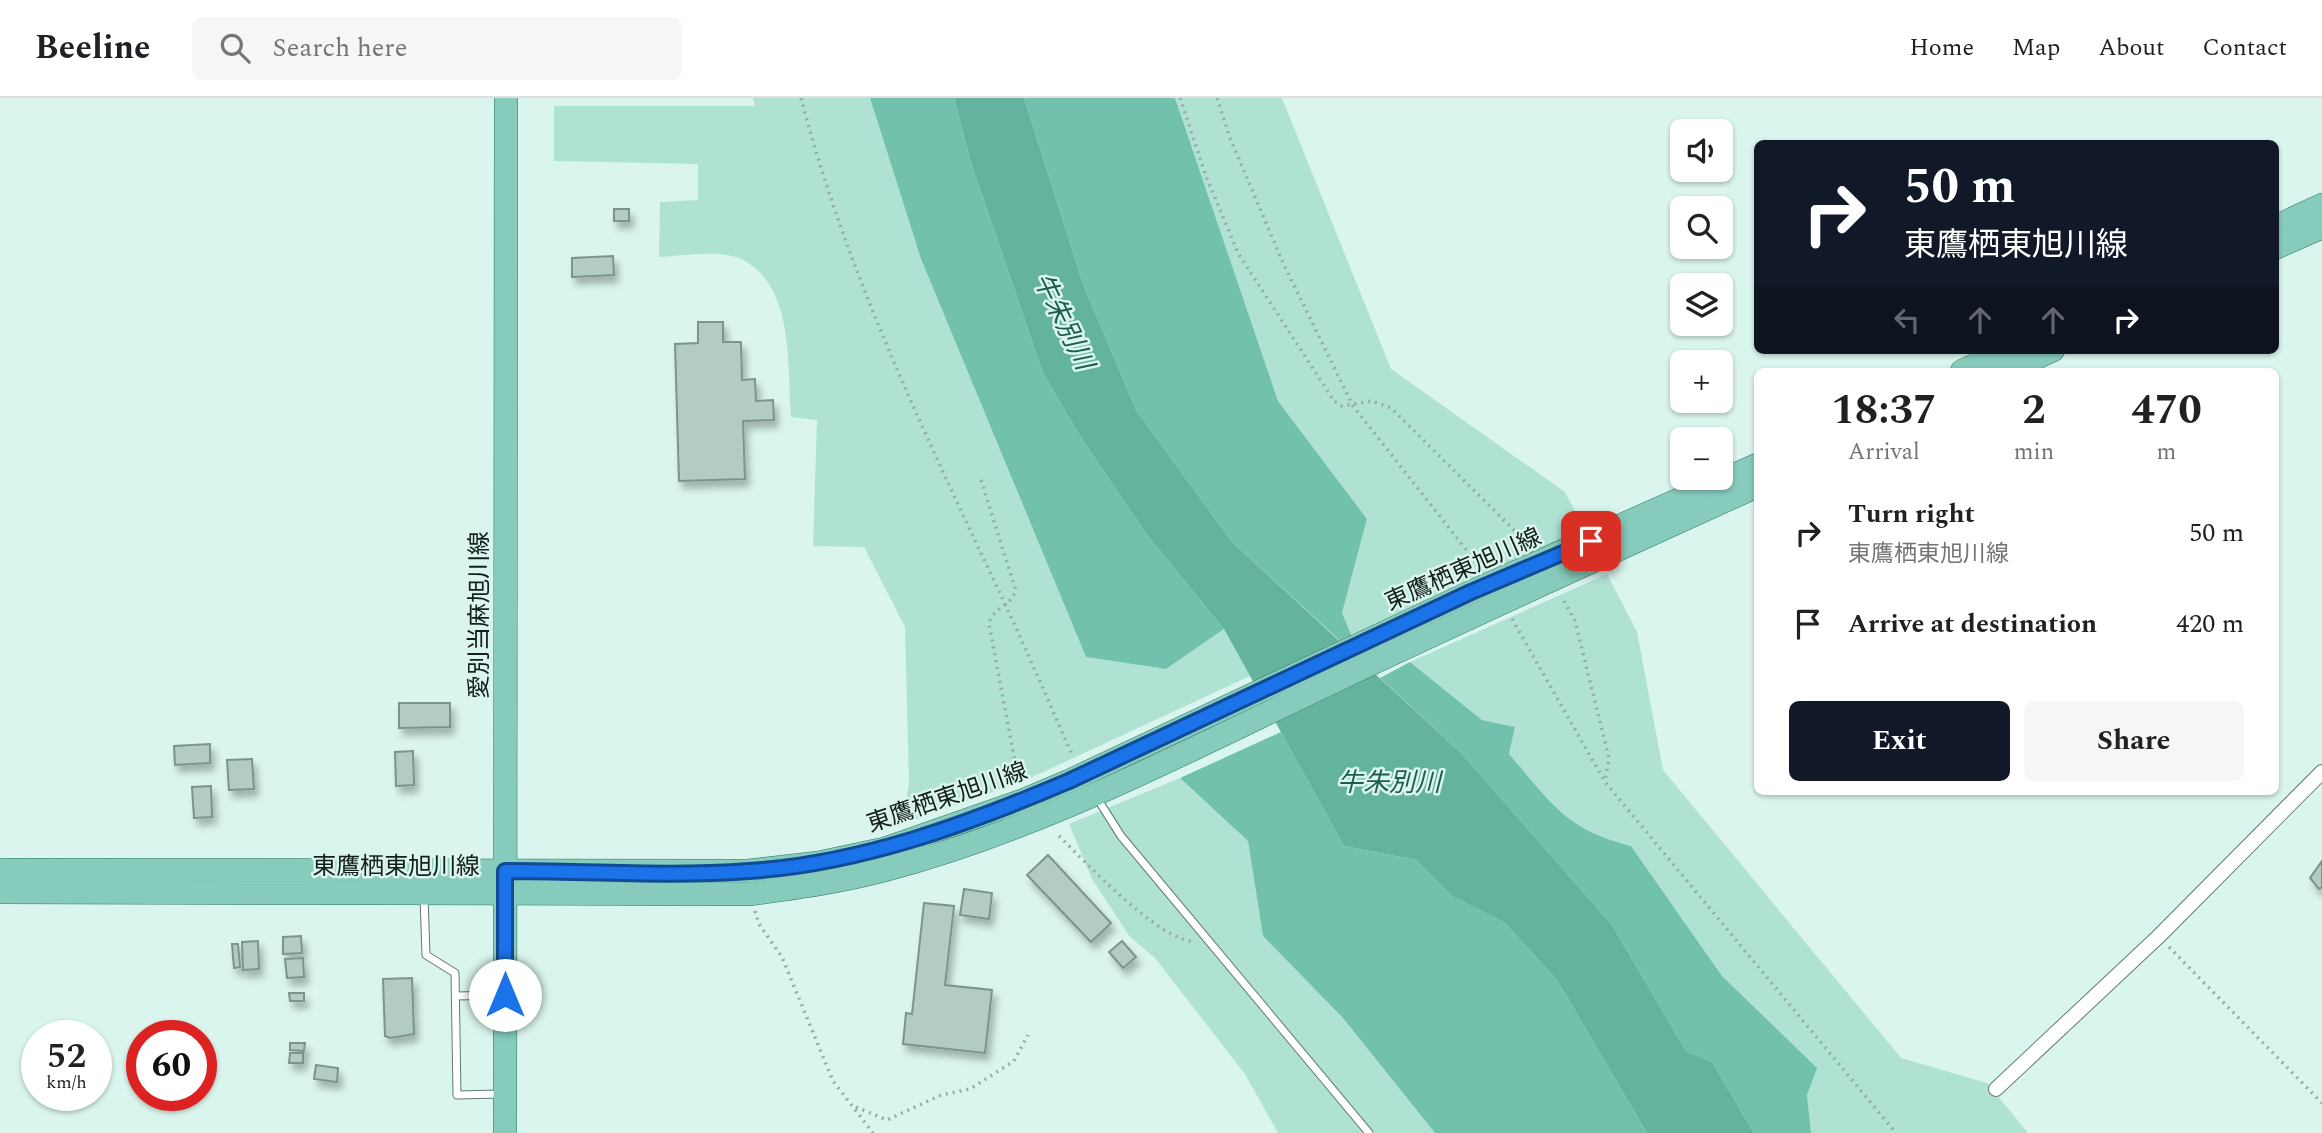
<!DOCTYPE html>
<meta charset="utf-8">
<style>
body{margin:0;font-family:Spectral,"Noto Sans JP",serif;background:#f6f6f6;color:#202124;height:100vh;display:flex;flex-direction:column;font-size:26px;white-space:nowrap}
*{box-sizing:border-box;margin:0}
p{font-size:23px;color:#757577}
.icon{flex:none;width:38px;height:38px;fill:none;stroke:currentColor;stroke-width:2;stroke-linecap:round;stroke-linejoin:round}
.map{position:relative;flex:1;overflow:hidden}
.drawer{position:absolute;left:1754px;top:270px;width:525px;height:427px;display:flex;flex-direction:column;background:#fff;border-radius:10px;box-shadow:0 2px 5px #0004}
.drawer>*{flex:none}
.banner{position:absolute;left:1754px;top:42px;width:525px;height:214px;border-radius:10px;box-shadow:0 2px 5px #0004;background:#111827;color:#fff;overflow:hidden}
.controls{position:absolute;left:1670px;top:21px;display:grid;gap:14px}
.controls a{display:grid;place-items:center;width:63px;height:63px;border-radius:10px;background:#fff;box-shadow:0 2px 5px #0004;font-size:35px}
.speed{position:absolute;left:21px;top:922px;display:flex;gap:14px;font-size:35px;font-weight:700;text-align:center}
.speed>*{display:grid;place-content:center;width:91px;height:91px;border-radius:50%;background:#fff;box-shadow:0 2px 5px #0004;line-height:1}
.speed small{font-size:18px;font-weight:400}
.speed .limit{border:10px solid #d22;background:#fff;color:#111}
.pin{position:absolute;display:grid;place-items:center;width:60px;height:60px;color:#fff;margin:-30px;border-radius:14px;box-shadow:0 4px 10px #0006}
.me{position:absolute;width:77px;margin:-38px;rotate:0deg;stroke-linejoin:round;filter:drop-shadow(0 0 5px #0008)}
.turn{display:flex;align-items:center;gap:24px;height:147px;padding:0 35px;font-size:32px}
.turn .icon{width:91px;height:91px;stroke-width:2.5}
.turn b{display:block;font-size:49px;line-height:60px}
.lanes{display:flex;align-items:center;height:66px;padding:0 35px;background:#0003;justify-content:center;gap:35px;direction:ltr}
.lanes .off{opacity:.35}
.eta{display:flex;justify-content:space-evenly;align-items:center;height:119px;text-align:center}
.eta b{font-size:42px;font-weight:700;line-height:49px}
.cta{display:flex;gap:14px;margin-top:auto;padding:14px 35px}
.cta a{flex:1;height:80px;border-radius:10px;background:#111827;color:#fff;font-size:28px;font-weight:700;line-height:80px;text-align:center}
.cta a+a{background:#f6f6f6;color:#202124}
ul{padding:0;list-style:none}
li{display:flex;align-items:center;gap:21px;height:91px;padding:0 35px}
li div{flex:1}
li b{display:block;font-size:26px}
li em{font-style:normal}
header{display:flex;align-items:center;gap:42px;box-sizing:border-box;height:98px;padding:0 35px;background:#fff;border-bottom:2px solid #e0e0e0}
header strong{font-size:33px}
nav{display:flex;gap:38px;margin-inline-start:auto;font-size:24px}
.search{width:490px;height:63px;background:#f6f6f6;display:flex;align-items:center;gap:18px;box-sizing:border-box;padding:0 24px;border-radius:10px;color:#757577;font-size:26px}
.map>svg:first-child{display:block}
.green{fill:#afe2d3}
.forest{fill:#71c1ac}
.water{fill:#63b39e}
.building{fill:#b2ccc4;stroke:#7b948c;stroke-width:2;filter:url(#shadow)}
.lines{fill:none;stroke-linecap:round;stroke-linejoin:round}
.service-casing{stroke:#627a73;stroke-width:9}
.minor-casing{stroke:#627a73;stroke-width:16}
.primary-casing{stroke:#2a7866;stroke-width:24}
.path{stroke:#96aba5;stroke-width:3.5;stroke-dasharray:2 5;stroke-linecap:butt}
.service{stroke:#fff;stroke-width:7}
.minor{stroke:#fff;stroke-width:14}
.primary{stroke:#86cbbc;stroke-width:23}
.route-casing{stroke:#114b97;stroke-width:18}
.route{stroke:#1a73e8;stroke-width:12}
.labels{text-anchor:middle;stroke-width:5;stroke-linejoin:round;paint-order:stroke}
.street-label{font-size:24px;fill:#141e1b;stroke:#daf5ed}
.water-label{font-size:26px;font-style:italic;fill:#1c5d4e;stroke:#daf5ed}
</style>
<header>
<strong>Beeline</strong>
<div class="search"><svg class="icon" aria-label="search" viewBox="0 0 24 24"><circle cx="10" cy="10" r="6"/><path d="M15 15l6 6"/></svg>Search here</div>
<nav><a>Home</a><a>Map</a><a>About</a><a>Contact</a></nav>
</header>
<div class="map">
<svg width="2322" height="1035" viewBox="0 0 2322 1035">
<defs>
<filter id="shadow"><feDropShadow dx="4" dy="7" stdDeviation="3.5" flood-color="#0004"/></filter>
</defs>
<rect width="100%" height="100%" fill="#daf5ed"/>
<!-- green -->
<g class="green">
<path d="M 753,0 L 870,0 L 921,161 L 1086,559 L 1166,571 L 1224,531 L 1250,578 L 1024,683 L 902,726 L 909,686 L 905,529 L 864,449 L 813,448 L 817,322 L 791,319 C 787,271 795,191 745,163 C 723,150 684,158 659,159 L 660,104 L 698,102 L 698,66 L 554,63 L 554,8 L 755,8 Z"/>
<path d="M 1175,0 L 1282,0 L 1391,271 L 1565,394 L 1591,443 L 1356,548 L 1342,515 L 1367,421 L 1278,303 Z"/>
<path d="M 1607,476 L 1637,534 L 1663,672 L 1901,960 L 1987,985 L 2028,1035 L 1811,1035 L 1807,997 L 1816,970 L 1722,878 L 1631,748 C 1564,731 1552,705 1509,656 L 1515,629 L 1482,622 L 1410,564 Z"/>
<path d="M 1180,680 L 1248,743 L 1263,838 L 1343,920 L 1435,1035 L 1278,1035 L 1245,976 L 1155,860 L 1130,839 L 1092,781 L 1069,726 Z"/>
</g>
<!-- forest -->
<g class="forest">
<path d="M 870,0 L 954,0 L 970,62 L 1043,275 L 1078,335 L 1147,437 L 1224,531 L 1166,571 L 1086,559 L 921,161 Z"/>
<path d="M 1024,0 L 1175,0 L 1278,303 L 1367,421 L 1342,515 L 1356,548 L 1349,551 L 1232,444 L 1136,312 L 1083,186 Z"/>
<path d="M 1410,564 L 1482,622 L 1515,629 L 1509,656 C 1552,705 1564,731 1631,748 L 1722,878 L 1817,970 L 1807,997 L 1811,1035 L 1754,1035 L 1712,964 L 1686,953 L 1612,827 L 1462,656 L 1380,580 Z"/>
<path d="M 1281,634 L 1344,748 L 1416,762 L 1452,798 L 1505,825 L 1557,882 L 1647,1035 L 1435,1035 L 1343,920 L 1263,838 L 1248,743 L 1180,680 Z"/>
</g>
<!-- water -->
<path class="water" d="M 954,0 L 1024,0 L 1083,186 L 1136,312 L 1232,444 L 1462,656 L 1612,827 L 1686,953 L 1712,964 L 1754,1035 L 1647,1035 L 1557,882 L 1505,825 L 1452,798 L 1416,762 L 1344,748 L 1224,531 L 1147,437 L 1078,335 L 1043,275 L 970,62 Z"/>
<!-- building -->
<g class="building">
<rect x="614" y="111" width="15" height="12"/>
<path d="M 613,158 L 614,177 L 572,179 L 572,160 Z"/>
<path d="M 698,224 L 723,224 L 723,244 L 741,244 L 742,282 L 755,281 L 756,303 L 773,302 L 774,322 L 743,323 L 745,381 L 679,383 L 675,246 L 698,245 Z"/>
<path d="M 399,605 L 450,605 L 450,629 L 399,630 Z"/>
<path d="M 210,646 L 210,665 L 175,667 L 174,648 Z"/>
<path d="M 413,653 L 414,687 L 396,688 L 395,654 Z"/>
<path d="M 252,661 L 254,691 L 229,692 L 227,662 Z"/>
<path d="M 211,688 L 212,719 L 194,720 L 192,689 Z"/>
<path d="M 1048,757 L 1111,825 L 1091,844 L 1027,777 Z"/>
<path d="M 2322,763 L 2322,789 L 2319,791 L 2310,780 Z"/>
<path d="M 964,791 L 992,795 L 989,821 L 960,817 Z"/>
<path d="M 924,805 L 954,808 L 945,887 L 992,892 L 985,955 L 903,946 L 906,915 L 912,916 Z"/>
<path d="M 301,838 L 302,855 L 283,856 L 283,839 Z"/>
<path d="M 258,843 L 259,871 L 243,872 L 242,844 Z"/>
<path d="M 1122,843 L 1136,859 L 1123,870 L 1109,854 Z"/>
<path d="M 232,846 L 238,846 L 240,869 L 234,870 Z"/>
<path d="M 303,860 L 304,879 L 287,880 L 285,861 Z"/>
<path d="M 412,880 L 414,936 L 390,940 L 385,938 L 383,881 Z"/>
<path d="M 289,895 L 304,895 L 304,903 L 290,903 Z"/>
<path d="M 290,945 L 305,945 L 304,953 L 290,952 Z"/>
<path d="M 290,955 L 303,955 L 303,965 L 289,965 Z"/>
<path d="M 316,967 L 338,970 L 337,984 L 314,981 Z"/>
</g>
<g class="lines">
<!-- service casing -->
<g class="service-casing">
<g id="service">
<path d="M 1097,700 L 1121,738 L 1369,1035"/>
<path d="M 424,799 L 426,857 L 455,875 L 457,997 L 500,996"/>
<path d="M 456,898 L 500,897"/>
</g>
</g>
<!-- minor casing -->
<g class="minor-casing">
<path id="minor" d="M 1996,991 L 2158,839 L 2322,674"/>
</g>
<!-- primary casing -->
<g class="primary-casing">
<g id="primary">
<path d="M 2275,129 L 2322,107"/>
<path d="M 2275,150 L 2322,129"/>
<path d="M 1962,273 L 2007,252"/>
<path d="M 2007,273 L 2053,252"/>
<path d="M 0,772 L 748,773 L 818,765 L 884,751 L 1024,702 L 1069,683 L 1471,494 L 1757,367"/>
<path d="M 0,794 L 750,796 C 796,790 840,784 885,772 C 1044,730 1191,651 1339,581 C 1478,515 1617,452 1757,388"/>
<path d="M 505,1035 L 506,0"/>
</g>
</g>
<!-- path -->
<g class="path">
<path d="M 801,0 C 847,177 927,340 1004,504 C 1028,555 1050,607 1073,659"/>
<path d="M 1180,0 L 1206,78 L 1238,155 L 1334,303 L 1342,308 L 1372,303 L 1391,310 L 1525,443"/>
<path d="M 1217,0 L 1230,40 L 1284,167 L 1353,308 L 1479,468"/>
<path d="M 981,382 L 1015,490 C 1016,507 992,509 989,526 L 1016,669 L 1022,679"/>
<path d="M 1564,503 L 1575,523 L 1609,660 L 1605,684"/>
<path d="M 1512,521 L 1605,684 L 1896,1035"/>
<path d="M 1059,738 C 1083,762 1161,844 1193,843"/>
<path d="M 755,813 L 759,826 L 782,859 L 833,983 L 873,1035"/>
<path d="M 2169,849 L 2322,1005"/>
<path d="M 856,1009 L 887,1022 L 941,997 L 970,991 L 1014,963 L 1028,937"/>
</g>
<!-- service -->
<use href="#service" class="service"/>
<!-- minor -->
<use href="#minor" class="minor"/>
<!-- primary -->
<use href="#primary" class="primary"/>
</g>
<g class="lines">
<!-- route casing -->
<g class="route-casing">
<path id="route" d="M 505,897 L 505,773 C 584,773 670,779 749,773 C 860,766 968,726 1069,683 L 1471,494 L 1591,443"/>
</g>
<!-- route -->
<use href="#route" class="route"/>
</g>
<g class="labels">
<!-- street labels -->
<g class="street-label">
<text transform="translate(1463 471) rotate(-24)" y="8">東鷹栖東旭川線</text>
<text transform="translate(479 517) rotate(-90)" y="8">愛別当麻旭川線</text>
<text transform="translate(947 699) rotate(-19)" y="8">東鷹栖東旭川線</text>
<text x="396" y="776">東鷹栖東旭川線</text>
</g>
<!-- water labels -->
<g class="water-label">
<text transform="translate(1064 223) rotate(64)" y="9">牛朱別川</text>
<text x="1389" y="693">牛朱別川</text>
</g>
</g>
</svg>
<div class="controls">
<a><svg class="icon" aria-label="sound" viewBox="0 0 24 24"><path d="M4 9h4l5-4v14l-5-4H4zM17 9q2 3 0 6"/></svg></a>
<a><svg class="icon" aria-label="search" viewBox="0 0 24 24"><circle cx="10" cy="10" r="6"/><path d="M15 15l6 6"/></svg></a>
<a><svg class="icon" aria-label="layers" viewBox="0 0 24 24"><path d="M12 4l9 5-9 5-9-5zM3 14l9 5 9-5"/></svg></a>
<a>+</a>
<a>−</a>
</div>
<div class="speed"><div>52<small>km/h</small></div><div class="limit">60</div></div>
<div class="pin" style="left:1591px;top:443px;background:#d93025"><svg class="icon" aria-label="arrive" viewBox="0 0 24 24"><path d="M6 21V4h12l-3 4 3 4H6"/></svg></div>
<svg class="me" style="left:505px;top:897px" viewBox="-20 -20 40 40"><circle r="19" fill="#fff"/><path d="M0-13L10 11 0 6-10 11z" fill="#1a73e8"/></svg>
<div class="banner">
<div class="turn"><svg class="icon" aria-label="right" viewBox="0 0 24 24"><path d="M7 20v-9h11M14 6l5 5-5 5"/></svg><div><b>50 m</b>東鷹栖東旭川線</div></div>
<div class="lanes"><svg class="icon off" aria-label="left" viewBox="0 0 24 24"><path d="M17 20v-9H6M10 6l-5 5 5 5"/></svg><svg class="icon off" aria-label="ahead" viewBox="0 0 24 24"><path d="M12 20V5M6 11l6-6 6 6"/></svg><svg class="icon off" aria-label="ahead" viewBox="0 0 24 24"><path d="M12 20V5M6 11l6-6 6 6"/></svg><svg class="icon" aria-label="right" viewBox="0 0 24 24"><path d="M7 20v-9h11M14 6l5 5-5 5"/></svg></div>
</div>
<section class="drawer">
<div class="eta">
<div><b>18:37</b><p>Arrival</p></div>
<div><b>2</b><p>min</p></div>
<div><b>470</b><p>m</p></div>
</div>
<ul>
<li><svg class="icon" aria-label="right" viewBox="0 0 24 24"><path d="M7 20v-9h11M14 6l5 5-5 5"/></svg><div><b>Turn right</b><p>東鷹栖東旭川線</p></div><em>50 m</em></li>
<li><svg class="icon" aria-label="arrive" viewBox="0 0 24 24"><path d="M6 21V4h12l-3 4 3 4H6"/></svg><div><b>Arrive at destination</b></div><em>420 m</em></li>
</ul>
<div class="cta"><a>Exit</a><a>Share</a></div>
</section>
</div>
